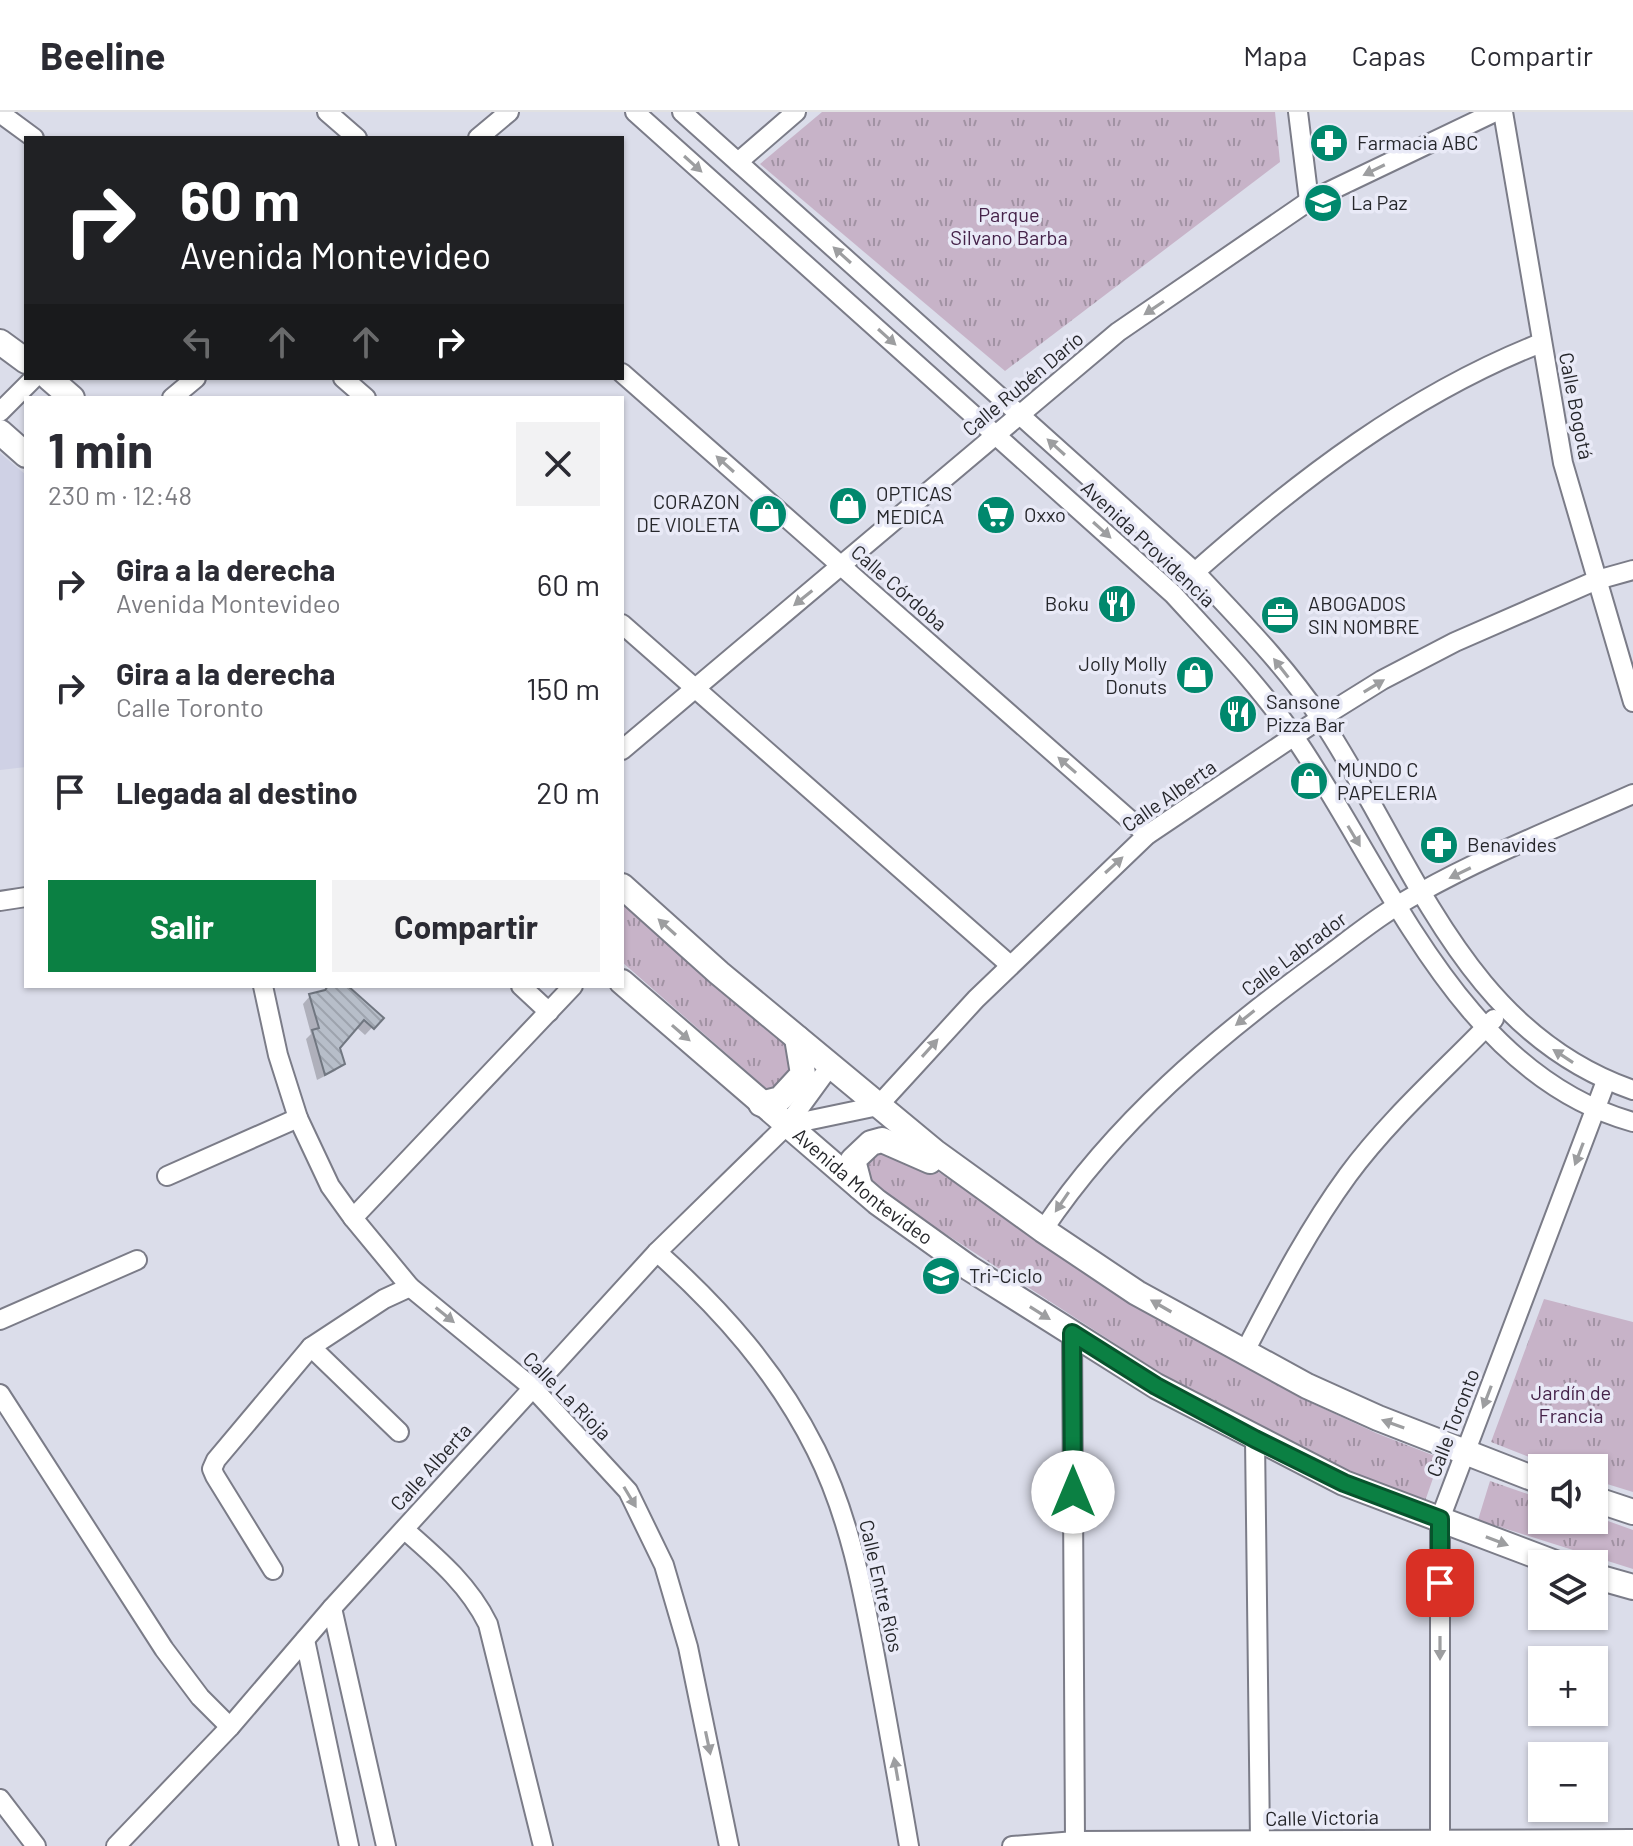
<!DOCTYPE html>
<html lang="es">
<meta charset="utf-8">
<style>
body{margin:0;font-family:Barlow,sans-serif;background:#f2f2f3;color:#2b2b33;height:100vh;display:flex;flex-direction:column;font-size:30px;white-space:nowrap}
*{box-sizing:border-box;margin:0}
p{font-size:26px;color:#7c7c81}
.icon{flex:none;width:44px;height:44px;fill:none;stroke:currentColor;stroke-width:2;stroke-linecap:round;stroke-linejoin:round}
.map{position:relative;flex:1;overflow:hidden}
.drawer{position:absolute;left:24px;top:284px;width:600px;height:592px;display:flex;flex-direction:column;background:#fff;border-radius:0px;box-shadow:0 2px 6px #0004}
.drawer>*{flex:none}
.hud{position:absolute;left:24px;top:24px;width:600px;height:244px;border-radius:0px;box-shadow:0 2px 6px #0004;background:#202124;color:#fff;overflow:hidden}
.controls{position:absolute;left:1528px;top:1342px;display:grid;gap:16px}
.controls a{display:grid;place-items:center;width:80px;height:80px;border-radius:0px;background:#fff;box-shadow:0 2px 6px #0004;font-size:40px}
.pin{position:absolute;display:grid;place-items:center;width:68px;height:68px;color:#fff;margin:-34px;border-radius:16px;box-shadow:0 4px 12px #0006}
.me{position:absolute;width:88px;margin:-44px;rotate:0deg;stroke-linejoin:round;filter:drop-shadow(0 0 6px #0008)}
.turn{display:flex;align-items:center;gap:28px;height:168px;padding:0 24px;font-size:36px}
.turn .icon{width:104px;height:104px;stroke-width:2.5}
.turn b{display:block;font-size:56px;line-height:68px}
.lanes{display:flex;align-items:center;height:76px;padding:0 24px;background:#0003;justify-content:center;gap:40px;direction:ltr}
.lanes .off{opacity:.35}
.round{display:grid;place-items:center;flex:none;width:84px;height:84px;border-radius:0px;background:#f2f2f3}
.head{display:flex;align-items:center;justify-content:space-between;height:136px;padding:0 24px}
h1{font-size:48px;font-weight:700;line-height:60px}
.primary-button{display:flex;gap:16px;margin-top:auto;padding:16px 24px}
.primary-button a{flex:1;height:92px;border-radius:0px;background:#0b8043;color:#fff;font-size:32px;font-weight:700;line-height:92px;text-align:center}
.primary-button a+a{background:#f2f2f3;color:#2b2b33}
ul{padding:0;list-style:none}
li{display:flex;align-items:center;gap:24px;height:104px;padding:0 24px}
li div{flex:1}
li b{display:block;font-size:30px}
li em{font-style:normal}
header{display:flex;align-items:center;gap:48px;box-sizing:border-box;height:112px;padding:0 40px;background:#fff;border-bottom:2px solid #e1e1e2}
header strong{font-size:38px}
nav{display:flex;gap:44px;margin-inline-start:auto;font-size:28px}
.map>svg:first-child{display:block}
.built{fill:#cfd1e5}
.grass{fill:url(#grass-tufts)}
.shadow{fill:#0003}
.building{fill:url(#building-back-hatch);stroke:#717781;stroke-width:2}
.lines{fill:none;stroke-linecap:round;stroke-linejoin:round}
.minor-casing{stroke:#7b7c88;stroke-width:22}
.tertiary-casing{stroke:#7b7c88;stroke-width:28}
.minor{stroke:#fff;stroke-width:18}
.tertiary{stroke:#fff;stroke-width:24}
.oneway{fill:#9d9ea0}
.route-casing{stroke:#07532c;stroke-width:20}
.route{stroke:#0b8043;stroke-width:14}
.labels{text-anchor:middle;stroke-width:7;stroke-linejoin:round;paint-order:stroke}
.poi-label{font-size:20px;fill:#26272b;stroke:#e9eaf7;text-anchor:start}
.park-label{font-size:20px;fill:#452249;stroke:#e9eaf7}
.street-label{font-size:20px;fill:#26272b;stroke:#e9eaf7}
</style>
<header>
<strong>Beeline</strong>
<nav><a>Mapa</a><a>Capas</a><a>Compartir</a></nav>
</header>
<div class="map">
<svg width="1633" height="1734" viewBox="0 0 1633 1734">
<defs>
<pattern id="grass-tufts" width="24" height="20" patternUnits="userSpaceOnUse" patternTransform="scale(2)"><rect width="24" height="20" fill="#c7b3c8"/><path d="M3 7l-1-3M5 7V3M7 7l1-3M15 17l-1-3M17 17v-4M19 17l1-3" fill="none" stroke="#a192a3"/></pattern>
<pattern id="building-back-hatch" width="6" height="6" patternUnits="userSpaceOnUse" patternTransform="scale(2)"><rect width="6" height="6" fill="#b7bec9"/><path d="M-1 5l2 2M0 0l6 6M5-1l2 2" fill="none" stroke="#9da3ad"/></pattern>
</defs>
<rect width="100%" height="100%" fill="#dbddea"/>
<!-- built -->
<path class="built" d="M 0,341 L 26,363 L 26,655 L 0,658 Z"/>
<!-- grass -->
<g class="grass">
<path d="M 822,0 L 1275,0 L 1280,50 L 1005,259 L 760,52 Z"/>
<path d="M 622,789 L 794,941 L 797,956 L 777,986 L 622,850 Z"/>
<path d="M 886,1030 L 952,1068 L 1038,1131 L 1124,1187 L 1299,1285 L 1376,1321 L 1440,1346 L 1423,1395 L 1360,1369 L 1193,1282 L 893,1088 L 856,1054 Z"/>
<path d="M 1544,1187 L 1633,1210 L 1633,1380 L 1594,1368 L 1594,1356 L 1557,1356 L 1491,1330 Z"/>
<path d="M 1490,1369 L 1542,1387 L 1542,1408 L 1594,1408 L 1594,1404 L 1633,1418 L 1633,1457 L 1478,1408 Z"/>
</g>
<!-- shadow -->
<path class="shadow" d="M 330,874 L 345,874 L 381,906 L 365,923 L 356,915 L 338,936 L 342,952 L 335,959 L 317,968 L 306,927 L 311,922 L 303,892 L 310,884 L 324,880 Z"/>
<!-- building -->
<path class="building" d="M 328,874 L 348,874 L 384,906 L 374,917 L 364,908 L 340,936 L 345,952 L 325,963 L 312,918 L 319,916 L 309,882 L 325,878 Z"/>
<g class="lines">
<!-- minor casing -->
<g class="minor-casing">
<g id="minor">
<path d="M 327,0 L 357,26"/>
<path d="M 635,0 L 1173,482 C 1215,528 1260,574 1295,626 C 1387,760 1460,962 1633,1010"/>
<path d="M 682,0 L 1195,460 C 1238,506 1285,553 1321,607 C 1412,744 1462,919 1633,978"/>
<path d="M 1298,0 L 1309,89"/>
<path d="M 1503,0 L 1563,351 L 1633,590"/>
<path d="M 0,1 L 34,26"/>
<path d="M 478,26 L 509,0"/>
<path d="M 738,50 L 796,0"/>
<path d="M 622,261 L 1147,723"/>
<path d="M 343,266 L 366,286"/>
<path d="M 172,286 L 196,266"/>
<path d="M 0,300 L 34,266"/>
<path d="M 1195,460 C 1299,368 1411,282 1541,231"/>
<path d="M 622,512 L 1010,853"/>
<path d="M 622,638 L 1118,220 L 1309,89 L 1495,0"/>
<path d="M 0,789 L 26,785"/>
<path d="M 263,874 L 278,943 L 298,1006 L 330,1074 L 353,1106 L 410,1175 L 533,1276 L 628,1379 L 664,1453 L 688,1535 L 729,1734"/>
<path d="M 521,874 L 549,900"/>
<path d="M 787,1013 L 878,994 L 976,887 L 1147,723 L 1321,606 L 1382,568 L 1455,530 L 1597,468 L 1633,458"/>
<path d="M 167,1064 L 298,1006"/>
<path d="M 353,1106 L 573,874"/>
<path d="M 1043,1118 C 1116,1009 1214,927 1319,850 C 1352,826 1383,800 1419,781 C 1487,743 1561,714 1633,682"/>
<path d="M 657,1140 C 722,1198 777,1260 816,1338 C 851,1408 864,1484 878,1560 C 889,1618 899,1676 909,1734"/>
<path d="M 0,1208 L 137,1148"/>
<path d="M 1072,1221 L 1075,1729"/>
<path d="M 311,1235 L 399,1320"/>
<path d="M 1244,1241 C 1276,1180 1307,1119 1348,1063 C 1390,1006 1445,958 1494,907"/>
<path d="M 0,1282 L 164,1537 L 200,1585 L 230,1615"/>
<path d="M 1255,1327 L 1260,1728"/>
<path d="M 405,1418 C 437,1446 469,1473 488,1512 L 543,1734"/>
<path d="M 273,1458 L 215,1364 L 212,1357 L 216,1348 L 311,1235 L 384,1187 L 410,1175"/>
<path d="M 332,1496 L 386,1734"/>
<path d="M 305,1528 L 349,1734"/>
<path d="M 0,1687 L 36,1734"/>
<path d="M 116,1734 L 230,1615 L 332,1496 L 657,1140 L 787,1013 L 830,954"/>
<path d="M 1012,1734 L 1075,1729 L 1633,1727"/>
<path d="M 1440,1734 L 1440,1407 L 1606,969"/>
</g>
</g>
<!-- tertiary casing -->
<g class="tertiary-casing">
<g id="tertiary">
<path d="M 0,230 L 26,249"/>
<path d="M 49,266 L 72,286"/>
<path d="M 0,320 L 26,343"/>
<path d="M 622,774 L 719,861 L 935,1040 L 1043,1118 L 1137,1181 L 1307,1274 L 1378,1306 L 1542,1370"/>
<path id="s1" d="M 622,870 L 877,1090 L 969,1156 L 1156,1274 L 1344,1371 L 1558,1452"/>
<path d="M 761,992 L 780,987 L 803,962 L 797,926"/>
<path d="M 860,1075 L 853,1048 L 871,1031 L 882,1028 L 930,1049"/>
<path d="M 1594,1387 L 1633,1400"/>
<path d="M 1594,1464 L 1633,1475"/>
</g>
</g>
<!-- minor -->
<use href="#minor" class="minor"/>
<!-- tertiary -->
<use href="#tertiary" class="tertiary"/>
</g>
<!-- one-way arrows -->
<defs><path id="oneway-solid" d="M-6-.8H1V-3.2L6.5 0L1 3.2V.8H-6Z" transform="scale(2)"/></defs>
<g class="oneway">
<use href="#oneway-solid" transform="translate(693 52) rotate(42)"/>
<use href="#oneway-solid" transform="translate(1374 58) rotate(154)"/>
<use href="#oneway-solid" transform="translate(842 143) rotate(-138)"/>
<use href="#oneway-solid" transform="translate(1154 196) rotate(146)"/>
<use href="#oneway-solid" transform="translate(887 225) rotate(42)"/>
<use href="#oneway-solid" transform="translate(1056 335) rotate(-138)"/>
<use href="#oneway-solid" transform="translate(725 352) rotate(-138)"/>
<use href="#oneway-solid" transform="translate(1102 418) rotate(42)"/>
<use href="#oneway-solid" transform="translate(803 486) rotate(141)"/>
<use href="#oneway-solid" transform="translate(1281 556) rotate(-128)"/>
<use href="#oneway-solid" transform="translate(1374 574) rotate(-31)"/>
<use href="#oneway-solid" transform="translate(1067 653) rotate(-139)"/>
<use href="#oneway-solid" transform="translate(1354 724) rotate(59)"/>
<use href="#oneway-solid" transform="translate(1114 753) rotate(-42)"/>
<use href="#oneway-solid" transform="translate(1460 761) rotate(154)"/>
<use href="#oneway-solid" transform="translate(667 815) rotate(-138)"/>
<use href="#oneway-solid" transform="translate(1245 906) rotate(142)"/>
<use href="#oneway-solid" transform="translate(681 921) rotate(41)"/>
<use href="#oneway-solid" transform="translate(930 936) rotate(-48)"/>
<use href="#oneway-solid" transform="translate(1563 944) rotate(-147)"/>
<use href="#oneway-solid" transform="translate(1579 1042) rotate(111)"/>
<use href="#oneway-solid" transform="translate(1062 1090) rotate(124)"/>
<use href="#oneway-solid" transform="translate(1161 1194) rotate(-150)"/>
<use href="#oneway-solid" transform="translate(1040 1201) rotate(32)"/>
<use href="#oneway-solid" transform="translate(445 1203) rotate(39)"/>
<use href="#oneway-solid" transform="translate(1487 1285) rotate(111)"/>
<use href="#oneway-solid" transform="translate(1393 1312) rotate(-160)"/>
<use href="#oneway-solid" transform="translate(630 1385) rotate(59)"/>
<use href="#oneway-solid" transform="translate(1497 1429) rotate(21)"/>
<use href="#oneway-solid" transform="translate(1440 1536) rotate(90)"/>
<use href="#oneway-solid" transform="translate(708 1631) rotate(78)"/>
<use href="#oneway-solid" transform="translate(896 1657) rotate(-100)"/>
</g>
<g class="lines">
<!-- route casing -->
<g class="route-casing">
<path id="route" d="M 1073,1380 L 1072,1221 L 1156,1274 L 1255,1327 L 1344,1371 L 1440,1407 L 1440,1471"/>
</g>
<!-- route -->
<use href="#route" class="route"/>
</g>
<!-- icons -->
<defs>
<g id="pharmacy-disc" transform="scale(2)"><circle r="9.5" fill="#00886d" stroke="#e9eaf7"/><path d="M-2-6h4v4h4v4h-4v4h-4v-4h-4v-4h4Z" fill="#fff"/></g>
<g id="school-disc" transform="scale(2)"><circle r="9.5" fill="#00886d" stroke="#e9eaf7"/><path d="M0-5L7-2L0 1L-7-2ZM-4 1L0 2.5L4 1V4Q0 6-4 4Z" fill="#fff"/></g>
<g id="shop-disc" transform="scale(2)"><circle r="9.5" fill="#00886d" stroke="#e9eaf7"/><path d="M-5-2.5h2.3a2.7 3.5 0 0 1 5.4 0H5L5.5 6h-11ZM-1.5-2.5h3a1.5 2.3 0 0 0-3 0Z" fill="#fff"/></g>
<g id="supermarket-disc" transform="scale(2)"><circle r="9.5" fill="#00886d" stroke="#e9eaf7"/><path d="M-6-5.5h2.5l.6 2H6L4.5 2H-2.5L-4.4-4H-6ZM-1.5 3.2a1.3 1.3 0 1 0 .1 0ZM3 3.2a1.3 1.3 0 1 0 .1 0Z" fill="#fff"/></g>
<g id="restaurant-disc" transform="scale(2)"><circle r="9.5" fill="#00886d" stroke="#e9eaf7"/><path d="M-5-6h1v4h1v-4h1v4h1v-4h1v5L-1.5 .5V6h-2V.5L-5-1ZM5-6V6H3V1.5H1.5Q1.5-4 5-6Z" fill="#fff"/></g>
<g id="office-disc" transform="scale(2)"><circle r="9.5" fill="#00886d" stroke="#e9eaf7"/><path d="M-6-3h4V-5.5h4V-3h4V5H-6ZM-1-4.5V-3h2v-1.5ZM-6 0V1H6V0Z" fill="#fff"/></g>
</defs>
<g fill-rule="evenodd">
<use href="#pharmacy-disc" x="1329" y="31"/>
<use href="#school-disc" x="1323" y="91"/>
<use href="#shop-disc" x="848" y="394"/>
<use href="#shop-disc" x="768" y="402"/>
<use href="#supermarket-disc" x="996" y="403"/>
<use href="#restaurant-disc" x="1117" y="492"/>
<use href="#office-disc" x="1280" y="503"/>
<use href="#shop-disc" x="1195" y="563"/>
<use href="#restaurant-disc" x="1238" y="602"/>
<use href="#shop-disc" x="1309" y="669"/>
<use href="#pharmacy-disc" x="1439" y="733"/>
<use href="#school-disc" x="941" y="1164"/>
</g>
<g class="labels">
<!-- poi labels -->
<g class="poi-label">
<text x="1357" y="38">Farmacia ABC</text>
<text x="1351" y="98">La Paz</text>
<text x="876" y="389">OPTICAS<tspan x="876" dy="23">MEDICA</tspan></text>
<text x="740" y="397" text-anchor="end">CORAZON<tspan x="740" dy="23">DE VIOLETA</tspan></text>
<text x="1024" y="410">Oxxo</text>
<text x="1089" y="499" text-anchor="end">Boku</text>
<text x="1308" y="499">ABOGADOS<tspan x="1308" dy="23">SIN NOMBRE</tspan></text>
<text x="1167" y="559" text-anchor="end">Jolly Molly<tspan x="1167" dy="23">Donuts</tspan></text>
<text x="1266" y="597">Sansone<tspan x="1266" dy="23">Pizza Bar</tspan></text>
<text x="1337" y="665">MUNDO C<tspan x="1337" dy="23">PAPELERIA</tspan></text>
<text x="1467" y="740">Benavides</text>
<text x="969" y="1171">Tri-Ciclo</text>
</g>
<!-- park labels -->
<g class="park-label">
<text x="1009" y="110">Parque<tspan x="1009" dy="23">Silvano Barba</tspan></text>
<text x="1571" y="1288">Jardín de<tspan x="1571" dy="23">Francia</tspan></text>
</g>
<!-- street labels -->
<g class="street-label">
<text transform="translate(1023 272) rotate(-40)" y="7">Calle Rubén Darío</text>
<text transform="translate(1576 294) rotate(79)" y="7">Calle Bogotá</text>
<text transform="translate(1148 432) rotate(43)" y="7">Avenida Providencia</text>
<text transform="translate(899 476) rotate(41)" y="7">Calle Córdoba</text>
<text transform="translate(1169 684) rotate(-35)" y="7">Calle Alberta</text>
<text transform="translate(1294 842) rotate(-37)" y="7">Calle Labrador</text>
<text dy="7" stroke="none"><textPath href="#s1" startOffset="316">Avenida Montevideo</textPath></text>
<text transform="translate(567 1284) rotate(45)" y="7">Calle La Rioja</text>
<text transform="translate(1453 1311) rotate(-69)" y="7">Calle Toronto</text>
<text transform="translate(431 1355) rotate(-48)" y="7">Calle Alberta</text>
<text transform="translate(881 1474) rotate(77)" y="7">Calle Entre Ríos</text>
<text transform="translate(1322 1706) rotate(-1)" y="7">Calle Victoria</text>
</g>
</g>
</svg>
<div class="controls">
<a><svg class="icon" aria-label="sound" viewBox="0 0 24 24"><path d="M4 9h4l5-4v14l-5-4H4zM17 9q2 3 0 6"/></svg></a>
<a><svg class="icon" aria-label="layers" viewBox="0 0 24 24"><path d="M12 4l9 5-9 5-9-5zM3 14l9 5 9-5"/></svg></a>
<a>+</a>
<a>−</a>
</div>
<div class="pin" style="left:1440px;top:1471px;background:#d93025"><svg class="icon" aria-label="arrive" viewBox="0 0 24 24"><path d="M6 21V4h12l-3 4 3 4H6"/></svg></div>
<svg class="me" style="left:1073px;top:1380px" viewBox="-20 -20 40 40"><circle r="19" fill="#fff"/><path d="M0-13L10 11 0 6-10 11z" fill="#0b8043"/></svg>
<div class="hud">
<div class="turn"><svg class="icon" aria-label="right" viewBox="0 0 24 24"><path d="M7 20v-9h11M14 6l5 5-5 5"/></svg><div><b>60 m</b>Avenida Montevideo</div></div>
<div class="lanes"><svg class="icon off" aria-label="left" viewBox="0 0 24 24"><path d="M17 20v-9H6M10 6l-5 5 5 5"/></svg><svg class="icon off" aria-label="ahead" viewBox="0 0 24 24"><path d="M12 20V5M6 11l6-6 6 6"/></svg><svg class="icon off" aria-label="ahead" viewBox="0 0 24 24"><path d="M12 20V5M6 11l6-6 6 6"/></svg><svg class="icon" aria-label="right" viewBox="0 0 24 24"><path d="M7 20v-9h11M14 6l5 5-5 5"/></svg></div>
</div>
<section class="drawer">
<div class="head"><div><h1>1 min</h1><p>230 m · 12:48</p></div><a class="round"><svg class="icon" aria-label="close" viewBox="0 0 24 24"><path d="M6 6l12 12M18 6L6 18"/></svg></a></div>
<ul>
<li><svg class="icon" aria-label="right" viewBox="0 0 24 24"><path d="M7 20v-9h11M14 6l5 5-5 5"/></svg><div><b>Gira a la derecha</b><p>Avenida Montevideo</p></div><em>60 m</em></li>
<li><svg class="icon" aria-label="right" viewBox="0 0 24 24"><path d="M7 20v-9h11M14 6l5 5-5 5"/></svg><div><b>Gira a la derecha</b><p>Calle Toronto</p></div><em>150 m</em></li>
<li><svg class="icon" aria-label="arrive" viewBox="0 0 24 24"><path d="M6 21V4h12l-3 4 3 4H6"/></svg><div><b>Llegada al destino</b></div><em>20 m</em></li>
</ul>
<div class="primary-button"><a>Salir</a><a>Compartir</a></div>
</section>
</div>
